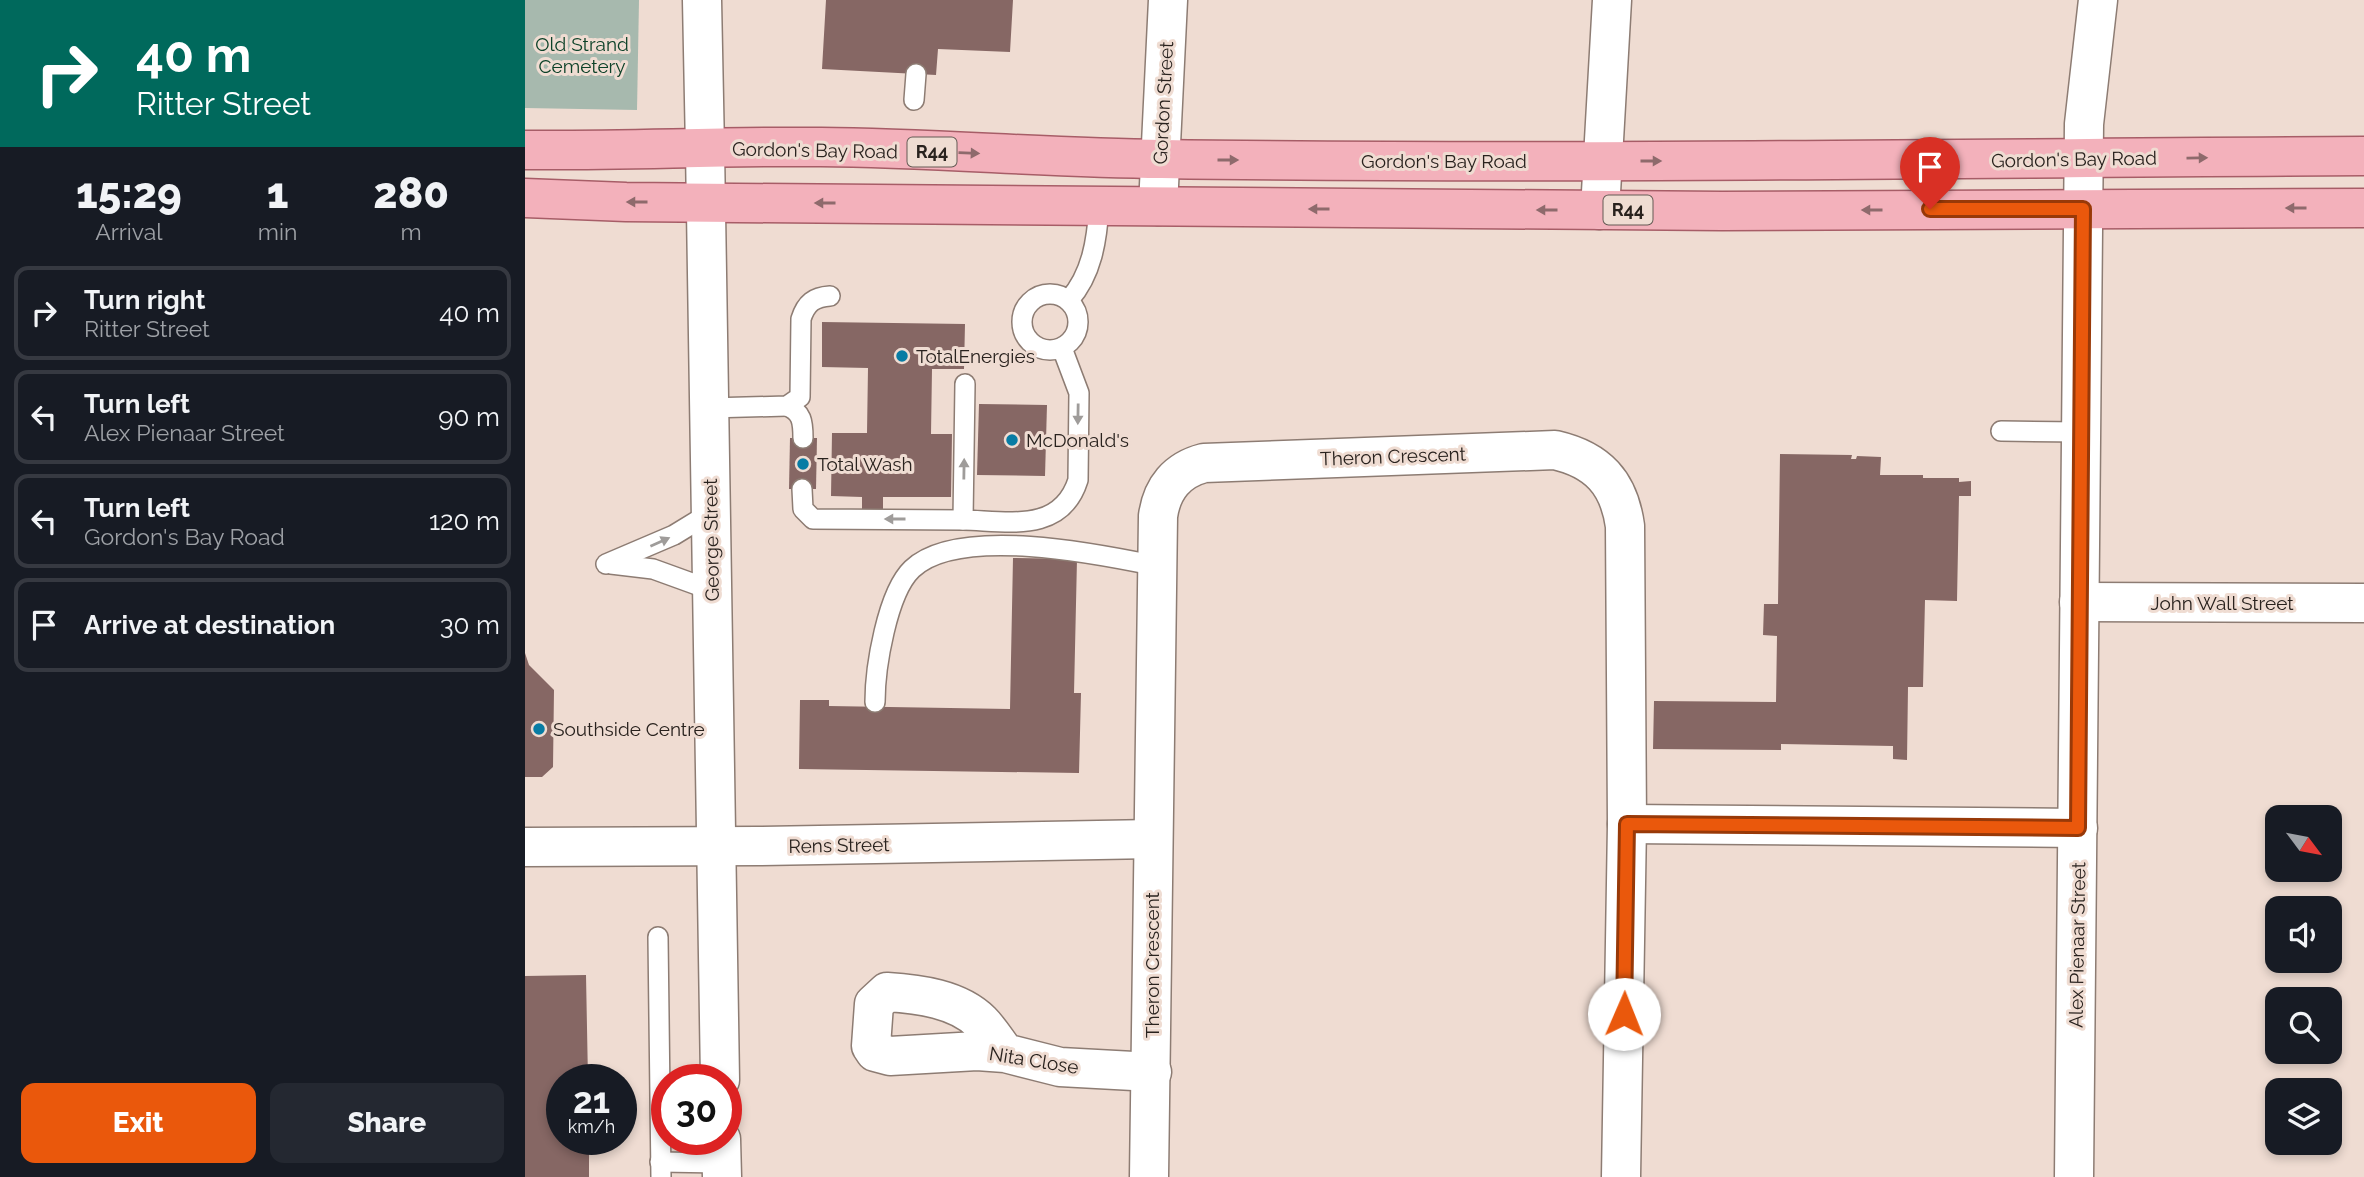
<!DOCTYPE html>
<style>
body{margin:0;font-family:Raleway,sans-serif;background:#242831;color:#f1f3f6;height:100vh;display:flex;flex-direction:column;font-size:26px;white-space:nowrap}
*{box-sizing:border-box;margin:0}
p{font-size:23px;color:#9ea1a6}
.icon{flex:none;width:38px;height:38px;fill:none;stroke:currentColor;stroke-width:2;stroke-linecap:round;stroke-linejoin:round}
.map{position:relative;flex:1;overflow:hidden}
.panel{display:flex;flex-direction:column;background:#171b24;width:525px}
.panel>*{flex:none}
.banner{background:#00695c;color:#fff;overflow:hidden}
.needle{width:46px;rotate:122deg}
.fabs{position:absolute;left:1740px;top:805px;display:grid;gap:14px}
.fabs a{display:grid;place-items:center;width:77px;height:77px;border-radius:14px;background:#171b24;box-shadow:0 4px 10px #0003;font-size:35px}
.speed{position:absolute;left:21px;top:1064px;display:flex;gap:14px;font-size:35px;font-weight:700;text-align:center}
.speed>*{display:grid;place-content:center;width:91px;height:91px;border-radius:50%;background:#171b24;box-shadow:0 4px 10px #0003;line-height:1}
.speed small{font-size:18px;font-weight:400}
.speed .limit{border:10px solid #d22;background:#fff;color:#111}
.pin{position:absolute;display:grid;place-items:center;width:60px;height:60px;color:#fff;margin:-72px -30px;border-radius:50% 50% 50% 0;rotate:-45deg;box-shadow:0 0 7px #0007}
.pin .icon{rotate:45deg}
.me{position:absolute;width:77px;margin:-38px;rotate:1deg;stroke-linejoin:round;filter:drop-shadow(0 0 5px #0008)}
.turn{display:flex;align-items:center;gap:24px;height:147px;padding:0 21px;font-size:32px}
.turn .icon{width:91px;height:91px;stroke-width:2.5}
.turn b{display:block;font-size:49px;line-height:60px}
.eta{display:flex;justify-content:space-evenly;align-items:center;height:119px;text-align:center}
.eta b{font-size:42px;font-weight:800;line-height:49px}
.button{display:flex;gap:14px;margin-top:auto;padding:14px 21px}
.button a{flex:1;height:80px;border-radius:14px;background:#ea580c;color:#fff;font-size:28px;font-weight:800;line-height:80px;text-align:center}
.button a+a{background:#242831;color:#f1f3f6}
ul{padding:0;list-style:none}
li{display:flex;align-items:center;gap:21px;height:94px;margin:0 14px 10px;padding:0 7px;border:4px solid #363941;border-radius:14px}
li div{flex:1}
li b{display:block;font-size:26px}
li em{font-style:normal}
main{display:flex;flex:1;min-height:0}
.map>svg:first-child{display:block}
.green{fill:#a7b9ae}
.building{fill:#866764}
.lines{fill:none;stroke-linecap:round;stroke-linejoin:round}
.service-casing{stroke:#8d7c73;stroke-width:22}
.minor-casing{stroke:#8d7c73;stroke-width:41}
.tertiary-casing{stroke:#8d7c73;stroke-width:41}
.primary-casing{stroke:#a75d67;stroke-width:41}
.service{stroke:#fff;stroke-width:19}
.minor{stroke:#fff;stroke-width:38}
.tertiary{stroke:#fff;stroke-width:38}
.primary{stroke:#f3b1bb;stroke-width:38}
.oneway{fill:#8e6a6c}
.oneway2{fill:#9f9c9a}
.route-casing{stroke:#983908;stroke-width:18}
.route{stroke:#ea580c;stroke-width:12}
.poi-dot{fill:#087ca4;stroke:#efdcd2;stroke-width:2.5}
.labels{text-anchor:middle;stroke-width:6;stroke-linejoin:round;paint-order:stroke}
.shield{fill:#efdcd2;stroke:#645a54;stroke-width:2}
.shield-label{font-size:18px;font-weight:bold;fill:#29221e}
.park-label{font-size:19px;fill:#0c4128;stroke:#efdcd2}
.street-label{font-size:19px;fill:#29221e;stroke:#efdcd2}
.poi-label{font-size:19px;fill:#29221e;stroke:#efdcd2;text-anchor:start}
</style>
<main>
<section class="panel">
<div class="banner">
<div class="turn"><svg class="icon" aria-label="right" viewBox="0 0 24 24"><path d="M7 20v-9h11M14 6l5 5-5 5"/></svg><div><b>40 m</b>Ritter Street</div></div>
</div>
<div class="eta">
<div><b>15:29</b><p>Arrival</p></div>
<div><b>1</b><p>min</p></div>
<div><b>280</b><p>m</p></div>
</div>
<ul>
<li><svg class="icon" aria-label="right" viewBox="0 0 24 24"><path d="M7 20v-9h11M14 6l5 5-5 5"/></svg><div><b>Turn right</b><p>Ritter Street</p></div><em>40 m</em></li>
<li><svg class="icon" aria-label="left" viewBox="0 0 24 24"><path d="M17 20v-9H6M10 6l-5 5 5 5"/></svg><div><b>Turn left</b><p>Alex Pienaar Street</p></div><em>90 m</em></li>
<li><svg class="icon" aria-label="left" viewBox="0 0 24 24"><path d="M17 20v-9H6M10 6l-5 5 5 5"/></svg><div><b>Turn left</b><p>Gordon's Bay Road</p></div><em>120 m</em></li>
<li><svg class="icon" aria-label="arrive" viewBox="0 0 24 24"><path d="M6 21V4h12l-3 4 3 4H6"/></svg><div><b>Arrive at destination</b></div><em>30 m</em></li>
</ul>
<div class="button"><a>Exit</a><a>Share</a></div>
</section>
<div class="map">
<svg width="1839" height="1177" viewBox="0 0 1839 1177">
<rect width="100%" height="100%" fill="#efdcd2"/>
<!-- green -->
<path class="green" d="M 0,0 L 114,0 L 112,110 L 0,108 Z"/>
<!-- building -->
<g class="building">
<path d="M 301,0 L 488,0 L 485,52 L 413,49 L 411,75 L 297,69 Z"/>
<path d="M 297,322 L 440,324 L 439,369 L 407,369 L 406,434 L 427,434 L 426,497 L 358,497 L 358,509 L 337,509 L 337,497 L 306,496 L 307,433 L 342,433 L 343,368 L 297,367 Z"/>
<path d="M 454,404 L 522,405 L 520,476 L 452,475 Z"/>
<path d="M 265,438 L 292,438 L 291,489 L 264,489 Z"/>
<path d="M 1255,454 L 1327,455 L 1326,459 L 1331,459 L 1332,456 L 1356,457 L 1355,475 L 1398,475 L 1398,478 L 1434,478 L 1434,482 L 1446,481 L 1446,496 L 1434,496 L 1432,601 L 1400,600 L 1398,687 L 1383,687 L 1382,760 L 1368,759 L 1368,746 L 1256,744 L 1256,750 L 1128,749 L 1129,701 L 1251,702 L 1252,636 L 1238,635 L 1239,604 L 1253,604 Z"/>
<path d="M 488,558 L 552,559 L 549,693 L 556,693 L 554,773 L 274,769 L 275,700 L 304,700 L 304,706 L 485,709 Z"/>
<path d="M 0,653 L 4,665 L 29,690 L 28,767 L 17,777 L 0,777 Z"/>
<path d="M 61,975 L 63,1080 L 37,1080 L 37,1139 L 64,1139 L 64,1177 L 0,1177 L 0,976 Z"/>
</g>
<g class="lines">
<!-- service casing -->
<g class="service-casing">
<g id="service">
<path d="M 389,100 L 391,74"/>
<circle cx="525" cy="322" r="28"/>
<path d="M 544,300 C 567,274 572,240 574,206"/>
<path d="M 440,384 L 438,520 C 482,521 536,534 553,480 L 554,393 L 537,348"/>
<path d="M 262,406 C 277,412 278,422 278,438"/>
<path d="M 184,408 L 262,406 L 275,397 L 276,319 C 281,303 289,297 305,296"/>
<path d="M 1476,431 L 1556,432"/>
<path d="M 277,489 L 278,509 L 288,519 L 438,520"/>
<path d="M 81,564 L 149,535 L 185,513"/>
<path d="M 86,564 L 128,569 L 186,590"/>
<path d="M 350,702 C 350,668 362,593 387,569 C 433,525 574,554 632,566"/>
<path d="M 133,937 L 136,1177"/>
<path d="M 135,1162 L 196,1163"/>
</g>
</g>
<!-- minor casing -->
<g class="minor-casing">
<g id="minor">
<path d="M 177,0 L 180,149"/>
<path d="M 633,206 L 643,0"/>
<path d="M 1075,210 L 1087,0"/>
<path d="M 1554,602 L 1839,603"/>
<path d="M 1102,824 L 1553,828"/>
<path d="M 0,847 L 233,846 L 628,839"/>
<path d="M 480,1053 C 472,1043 465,1031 456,1022 C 433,999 394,994 362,992 L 349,1004 L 346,1046 L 350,1052 L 365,1056 L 452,1051 L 480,1053 L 535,1067 L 627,1072"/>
<path d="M 624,1177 L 633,516 C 637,488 652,470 679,463 L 1030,450 C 1073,460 1094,483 1100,526 L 1102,824 L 1096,1177"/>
<path d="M 1549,1177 L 1559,124 L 1573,0"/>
</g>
</g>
<!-- tertiary casing -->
<g class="tertiary-casing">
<g id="tertiary">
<path d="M 180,149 L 195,1080"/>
<path d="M 196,1139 L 197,1177"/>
</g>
</g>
<!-- primary casing -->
<g class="primary-casing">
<g id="primary">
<path d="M 0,150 C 99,151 197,146 296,147 C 410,148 524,158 637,159 C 1038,165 1439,158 1839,156"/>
<path d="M 0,198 L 101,202 L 1197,211 L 1839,208"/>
</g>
</g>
<!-- service -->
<use href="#service" class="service"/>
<!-- minor -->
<use href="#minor" class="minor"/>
<!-- tertiary -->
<use href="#tertiary" class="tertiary"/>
<!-- primary -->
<use href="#primary" class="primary"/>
</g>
<!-- one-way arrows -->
<defs><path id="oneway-solid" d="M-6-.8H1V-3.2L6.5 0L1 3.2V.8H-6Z" transform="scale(1.75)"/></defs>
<g class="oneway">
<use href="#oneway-solid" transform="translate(444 153) rotate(2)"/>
<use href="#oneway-solid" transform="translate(1672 158) rotate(-1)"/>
<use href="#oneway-solid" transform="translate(703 160)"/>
<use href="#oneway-solid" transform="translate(1126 161)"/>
<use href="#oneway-solid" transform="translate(112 202) rotate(-180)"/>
<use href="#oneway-solid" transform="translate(300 203) rotate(-180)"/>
<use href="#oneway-solid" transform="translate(1771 208) rotate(180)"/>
<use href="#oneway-solid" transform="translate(794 209) rotate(-180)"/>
<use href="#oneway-solid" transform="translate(1022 210) rotate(-180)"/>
<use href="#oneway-solid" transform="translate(1347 210) rotate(180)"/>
</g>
<g class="oneway2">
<use href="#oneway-solid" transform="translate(553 414) rotate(91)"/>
<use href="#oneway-solid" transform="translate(439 469) rotate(-89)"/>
<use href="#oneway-solid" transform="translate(370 519) rotate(-180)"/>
<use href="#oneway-solid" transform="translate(135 542) rotate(-24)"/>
</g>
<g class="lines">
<!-- route casing -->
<g class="route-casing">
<path id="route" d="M 1099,1014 L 1102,824 L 1553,828 L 1558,209 L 1405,209"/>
</g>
<!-- route -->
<use href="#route" class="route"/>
</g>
<!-- markers -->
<g class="poi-dot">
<circle cx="377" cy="356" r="7"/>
<circle cx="487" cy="440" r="7"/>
<circle cx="278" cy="464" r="7"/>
<circle cx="14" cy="729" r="7"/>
</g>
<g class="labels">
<!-- shield labels -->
<g class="shield">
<rect x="382.5" y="137.5" width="49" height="29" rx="5"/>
<rect x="1078.5" y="195.5" width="49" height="29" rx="5"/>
</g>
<g class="shield-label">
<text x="407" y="158">R44</text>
<text x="1103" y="216">R44</text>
</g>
<!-- park labels -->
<g class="park-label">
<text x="57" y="51">Old Strand<tspan x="57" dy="22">Cemetery</tspan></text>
</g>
<!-- street labels -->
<g class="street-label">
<text transform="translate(638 103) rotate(-87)" y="7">Gordon Street</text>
<text transform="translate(290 150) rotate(1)" y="7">Gordon's Bay Road</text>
<text transform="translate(1549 159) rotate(-1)" y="7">Gordon's Bay Road</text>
<text x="919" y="168">Gordon's Bay Road</text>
<text transform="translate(868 456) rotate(-2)" y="7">Theron Crescent</text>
<text transform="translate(186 540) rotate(-91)" y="7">George Street</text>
<text x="1697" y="610">John Wall Street</text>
<text transform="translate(314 845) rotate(-1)" y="7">Rens Street</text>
<text transform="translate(1552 945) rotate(-89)" y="7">Alex Pienaar Street</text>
<text transform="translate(627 965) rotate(-90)" y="7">Theron Crescent</text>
<text transform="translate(509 1060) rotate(9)" y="7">Nita Close</text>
</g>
<!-- poi labels -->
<g class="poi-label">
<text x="391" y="363">TotalEnergies</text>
<text x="501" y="447">McDonald's</text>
<text x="292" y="471">Total Wash</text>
<text x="28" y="736">Southside Centre</text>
</g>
</g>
</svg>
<div class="fabs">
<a><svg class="needle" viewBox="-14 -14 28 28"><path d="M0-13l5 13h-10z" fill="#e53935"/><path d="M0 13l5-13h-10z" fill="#9ea1a6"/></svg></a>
<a><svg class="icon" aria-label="sound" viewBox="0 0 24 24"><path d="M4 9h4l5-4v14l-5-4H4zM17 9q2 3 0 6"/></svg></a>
<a><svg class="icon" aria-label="search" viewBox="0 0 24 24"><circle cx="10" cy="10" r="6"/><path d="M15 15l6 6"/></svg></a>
<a><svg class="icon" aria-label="layers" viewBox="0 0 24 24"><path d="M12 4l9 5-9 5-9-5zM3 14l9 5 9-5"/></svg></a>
</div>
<div class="speed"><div>21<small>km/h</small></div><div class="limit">30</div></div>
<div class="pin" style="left:1405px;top:209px;background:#d93025"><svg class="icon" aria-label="arrive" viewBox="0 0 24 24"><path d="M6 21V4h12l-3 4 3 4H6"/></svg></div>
<svg class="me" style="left:1099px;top:1014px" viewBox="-20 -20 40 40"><circle r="19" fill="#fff"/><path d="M0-13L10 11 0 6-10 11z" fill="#ea580c"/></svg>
</div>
</main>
